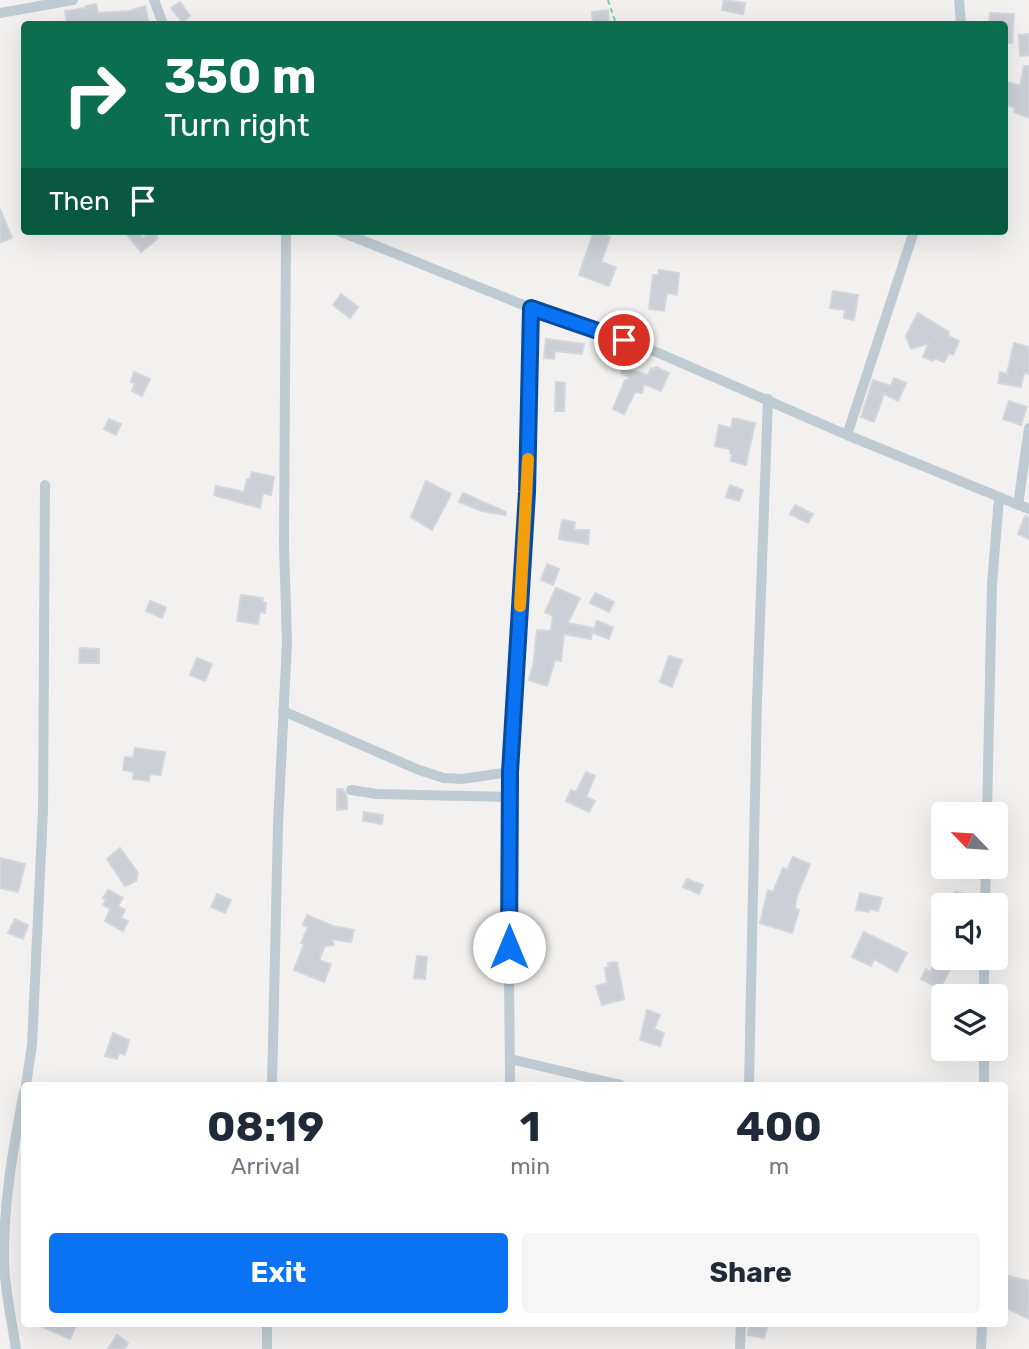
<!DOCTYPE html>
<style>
body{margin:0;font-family:Rubik,sans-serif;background:#f6f6f7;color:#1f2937;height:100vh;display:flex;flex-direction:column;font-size:26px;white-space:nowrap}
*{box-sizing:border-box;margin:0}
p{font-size:23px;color:#747a83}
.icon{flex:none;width:38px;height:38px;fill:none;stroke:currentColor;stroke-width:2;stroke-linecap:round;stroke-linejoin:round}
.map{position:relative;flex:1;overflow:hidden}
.side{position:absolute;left:21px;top:1082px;width:987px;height:245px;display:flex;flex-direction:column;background:#fff;border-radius:7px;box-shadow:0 7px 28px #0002}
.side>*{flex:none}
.top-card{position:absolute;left:21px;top:21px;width:987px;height:214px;border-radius:7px;box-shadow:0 7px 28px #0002;background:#0b6e4f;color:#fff;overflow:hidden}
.needle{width:46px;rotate:295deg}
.tools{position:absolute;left:931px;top:802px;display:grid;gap:14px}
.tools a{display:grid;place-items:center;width:77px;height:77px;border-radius:7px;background:#fff;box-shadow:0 7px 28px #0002;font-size:35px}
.pin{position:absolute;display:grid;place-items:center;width:60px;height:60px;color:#fff;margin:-30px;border:4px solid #fff;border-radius:50%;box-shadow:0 2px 7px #0007}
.me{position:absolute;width:77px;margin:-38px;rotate:0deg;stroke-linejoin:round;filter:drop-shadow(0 0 5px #0008)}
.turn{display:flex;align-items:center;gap:24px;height:147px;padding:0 28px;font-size:32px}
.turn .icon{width:91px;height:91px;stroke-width:2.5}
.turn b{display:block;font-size:49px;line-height:60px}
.then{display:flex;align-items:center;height:66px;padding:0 28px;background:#0003;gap:14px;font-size:26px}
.eta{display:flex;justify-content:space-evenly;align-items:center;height:119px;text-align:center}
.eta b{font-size:42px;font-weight:700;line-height:49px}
.primary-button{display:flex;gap:14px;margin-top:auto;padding:14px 28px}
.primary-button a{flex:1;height:80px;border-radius:7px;background:#0973f3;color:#fff;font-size:28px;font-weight:700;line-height:80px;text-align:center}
.primary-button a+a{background:#f6f6f7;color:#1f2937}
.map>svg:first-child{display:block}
.building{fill:#cccfd5;stroke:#d3d6dc;stroke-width:2}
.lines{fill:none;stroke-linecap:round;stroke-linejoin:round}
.path{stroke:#70d4a2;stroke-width:2;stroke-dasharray:5 3.5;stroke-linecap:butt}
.street{stroke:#bfcbd3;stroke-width:10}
.route-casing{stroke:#064b9e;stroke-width:18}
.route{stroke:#0973f3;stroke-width:12}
.slow{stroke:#f59e0b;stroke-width:12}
</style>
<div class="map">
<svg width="1029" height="1349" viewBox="0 0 1029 1349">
<rect width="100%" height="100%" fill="#f3f0f0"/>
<!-- building -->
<g class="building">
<path d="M 724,0 L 745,3 L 743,14 L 722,10 Z"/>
<path d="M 180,2 L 190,16 L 182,22 L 171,8 Z"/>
<path d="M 96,4 L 98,13 L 130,11 L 145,6 L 149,24 L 67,24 L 65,11 L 86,8 L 86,6 Z"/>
<path d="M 608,10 L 609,22 L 593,24 L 592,12 Z"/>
<path d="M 990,13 L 1014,14 L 1012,43 L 1004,43 L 1004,24 L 989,24 Z"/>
<path d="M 1029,34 L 1029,55 L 1020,56 L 1019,35 Z"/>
<path d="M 1024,66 L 1029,66 L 1029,118 L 1014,112 L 1016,108 L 1004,104 L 1004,81 L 1020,86 Z"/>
<path d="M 0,209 L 12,238 L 0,243 Z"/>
<path d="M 124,231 L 137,231 L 143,238 L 153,231 L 158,238 L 141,252 Z"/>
<path d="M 594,231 L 610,237 L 601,262 L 616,267 L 609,286 L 579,275 Z"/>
<path d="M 659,270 L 679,273 L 677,295 L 667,293 L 664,311 L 649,309 L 653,275 L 658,275 Z"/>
<path d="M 833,291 L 858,295 L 854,320 L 844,318 L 845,310 L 830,308 Z"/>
<path d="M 341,294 L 358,307 L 350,318 L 333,305 Z"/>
<path d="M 918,313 L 949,332 L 948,336 L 959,341 L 953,355 L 949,353 L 944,362 L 934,358 L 933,361 L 923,357 L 929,343 L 911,349 L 906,336 Z"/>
<path d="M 546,339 L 584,344 L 582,354 L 555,351 L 554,359 L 544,358 Z"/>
<path d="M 1014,343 L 1029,347 L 1029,374 L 1024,373 L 1021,387 L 998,383 L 1000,372 L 1007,374 Z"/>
<path d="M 656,367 L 669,373 L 661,391 L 644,384 L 642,393 L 635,392 L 624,414 L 613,409 L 625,380 L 628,380 L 629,377 L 621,373 L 623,368 L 648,375 L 651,368 L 654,369 Z"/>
<path d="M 134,372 L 150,379 L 142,396 L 132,391 L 135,383 L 131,382 Z"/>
<path d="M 894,378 L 906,383 L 898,401 L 884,394 L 874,422 L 861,417 L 873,380 L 891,386 Z"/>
<path d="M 556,382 L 565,383 L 564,411 L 555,411 Z"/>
<path d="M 1009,401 L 1027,407 L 1021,425 L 1003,419 Z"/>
<path d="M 733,418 L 755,423 L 746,465 L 731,461 L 732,454 L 730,453 L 730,449 L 715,446 L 719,425 L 731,428 Z"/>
<path d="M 109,419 L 121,424 L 116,435 L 104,429 Z"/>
<path d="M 252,472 L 274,477 L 271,495 L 263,493 L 260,508 L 214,495 L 216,486 L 244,492 L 247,479 L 250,479 Z"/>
<path d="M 426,481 L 451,494 L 432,530 L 411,517 Z"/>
<path d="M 730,485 L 743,490 L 739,501 L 726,497 Z"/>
<path d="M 463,493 L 506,512 L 505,515 L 482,511 L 459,502 Z"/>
<path d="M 795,505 L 813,514 L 808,523 L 790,514 Z"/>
<path d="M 1025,516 L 1029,517 L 1029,539 L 1018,534 Z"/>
<path d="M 562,520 L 575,522 L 574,530 L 589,530 L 588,544 L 559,539 Z"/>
<path d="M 547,564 L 559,569 L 553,585 L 541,580 Z"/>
<path d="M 556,588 L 580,598 L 568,623 L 593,628 L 591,639 L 564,634 L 561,661 L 555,660 L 547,686 L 529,680 L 533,666 L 537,630 L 551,631 L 553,616 L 545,612 Z"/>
<path d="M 595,593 L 614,602 L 609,612 L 590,603 Z"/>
<path d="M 241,595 L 263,598 L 262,602 L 266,603 L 265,613 L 260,612 L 258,624 L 237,621 Z"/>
<path d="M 150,601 L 166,607 L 162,618 L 146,611 Z"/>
<path d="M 597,621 L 613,627 L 609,639 L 593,633 Z"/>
<path d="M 80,648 L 99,649 L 99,663 L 79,663 Z"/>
<path d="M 669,656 L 682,660 L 672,687 L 660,682 Z"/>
<path d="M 197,658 L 212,664 L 205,681 L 190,675 Z"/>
<path d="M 135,748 L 165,752 L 161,775 L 150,774 L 149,781 L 133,779 L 134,772 L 123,770 L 125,757 L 133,758 Z"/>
<path d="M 586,772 L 595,776 L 586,797 L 595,801 L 589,812 L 566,801 L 571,790 L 576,792 Z"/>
<path d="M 337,789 L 343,789 L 347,797 L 347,809 L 337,810 Z"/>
<path d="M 364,812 L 383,815 L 382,824 L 363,821 Z"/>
<path d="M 120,848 L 138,873 L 136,881 L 125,886 L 107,859 Z"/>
<path d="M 793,857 L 810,864 L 796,899 L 795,909 L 799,910 L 792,933 L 760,923 L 768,890 L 773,892 L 783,868 L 787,870 Z"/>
<path d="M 0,858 L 25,864 L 18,892 L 0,888 Z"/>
<path d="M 687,879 L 703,885 L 699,894 L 683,887 Z"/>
<path d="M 108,890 L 123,898 L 118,906 L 125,910 L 121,918 L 128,921 L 123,931 L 105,921 L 110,909 L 103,905 L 106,900 L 103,898 Z"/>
<path d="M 955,892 L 977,896 L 977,905 L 954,905 Z"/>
<path d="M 860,893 L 882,898 L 878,911 L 870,909 L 869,912 L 856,910 Z"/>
<path d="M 217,894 L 231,900 L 225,913 L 211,907 Z"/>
<path d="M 307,915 L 333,926 L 354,930 L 351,942 L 332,939 L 334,945 L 325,946 L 319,960 L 331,964 L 324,982 L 294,970 L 304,944 L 301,943 L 308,927 L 303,925 Z"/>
<path d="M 15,919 L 28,925 L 23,939 L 8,933 Z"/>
<path d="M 864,932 L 907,953 L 897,972 L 874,959 L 871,966 L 852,957 Z"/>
<path d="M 417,956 L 427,957 L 425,979 L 414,978 Z"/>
<path d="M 938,957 L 953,964 L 940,989 L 921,979 L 926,969 L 930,972 Z"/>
<path d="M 617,962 L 624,999 L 602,1005 L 596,986 L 607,983 L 605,968 L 609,967 L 608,963 Z"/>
<path d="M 647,1010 L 660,1015 L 654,1029 L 664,1033 L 660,1046 L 640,1040 Z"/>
<path d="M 113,1033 L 129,1040 L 125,1055 L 119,1053 L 117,1059 L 105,1056 Z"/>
<path d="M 1009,1276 L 1029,1281 L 1029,1319 L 1004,1307 L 1004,1292 Z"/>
<path d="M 34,1323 L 77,1323 L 70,1339 Z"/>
<path d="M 749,1323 L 768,1323 L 764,1338 L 748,1335 Z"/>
<path d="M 117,1335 L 128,1343 L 124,1349 L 108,1349 Z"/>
</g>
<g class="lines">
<!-- path -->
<path class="path" d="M 608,0 L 616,24"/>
<!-- street -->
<g class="street">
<path d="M 154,0 L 163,24"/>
<path d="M 959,0 L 961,24"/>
<path d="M 0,13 L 73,0"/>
<path d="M 339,231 L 531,308 L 647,348 L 847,435 L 1029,509"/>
<path d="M 847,435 L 914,231"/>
<path d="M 1018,505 L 1029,428"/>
<path d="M 283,711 L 419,770 L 444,778 L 462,779 L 510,772"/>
<path d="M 351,790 L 377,794 L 510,797"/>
<path d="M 987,814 L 992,584 L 999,498"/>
<path d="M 985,905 L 986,866"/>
<path d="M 984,996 L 984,957"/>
<path d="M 984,1048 L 984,1085"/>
<path d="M 510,1059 L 621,1085"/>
<path d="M 26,1085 L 32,1045 L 43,810 L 45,485"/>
<path d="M 272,1085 L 278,825 L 287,642 L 284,545 L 286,231"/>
<path d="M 510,1085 L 508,863 L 510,772 L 527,492 L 531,308"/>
<path d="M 749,1085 L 757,701 L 768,399"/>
<path d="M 16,1349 C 12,1321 5,1292 4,1263 C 3,1206 13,1148 24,1092"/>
<path d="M 267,1349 L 267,1323"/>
<path d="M 740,1349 L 741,1323"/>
<path d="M 981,1349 L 982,1323"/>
</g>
</g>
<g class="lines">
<!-- route casing -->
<g class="route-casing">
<path id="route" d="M 509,947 L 510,772 L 527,492 L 531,308 L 624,340"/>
</g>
<!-- route -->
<use href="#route" class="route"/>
<!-- slow -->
<path class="slow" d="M 520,606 L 528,459"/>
</g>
</svg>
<div class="tools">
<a><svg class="needle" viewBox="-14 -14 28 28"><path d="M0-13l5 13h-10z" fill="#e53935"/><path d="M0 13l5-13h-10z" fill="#747a83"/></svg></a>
<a><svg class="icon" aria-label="sound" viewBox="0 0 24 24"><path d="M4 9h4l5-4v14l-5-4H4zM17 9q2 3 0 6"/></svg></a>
<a><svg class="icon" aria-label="layers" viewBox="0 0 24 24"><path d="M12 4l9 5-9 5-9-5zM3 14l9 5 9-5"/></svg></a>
</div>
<div class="pin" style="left:624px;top:340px;background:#d93025"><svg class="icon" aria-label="arrive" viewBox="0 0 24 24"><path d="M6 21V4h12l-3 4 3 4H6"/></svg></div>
<svg class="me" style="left:509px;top:947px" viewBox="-20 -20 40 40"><circle r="19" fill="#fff"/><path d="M0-13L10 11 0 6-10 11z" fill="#0973f3"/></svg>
<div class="top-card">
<div class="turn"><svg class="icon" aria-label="right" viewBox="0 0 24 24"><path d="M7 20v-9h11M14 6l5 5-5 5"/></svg><div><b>350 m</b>Turn right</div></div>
<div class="then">Then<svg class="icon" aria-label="arrive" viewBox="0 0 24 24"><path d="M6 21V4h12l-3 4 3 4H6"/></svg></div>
</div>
<section class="side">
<div class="eta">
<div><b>08:19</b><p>Arrival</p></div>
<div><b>1</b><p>min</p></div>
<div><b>400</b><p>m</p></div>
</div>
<div class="primary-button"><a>Exit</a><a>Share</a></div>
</section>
</div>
